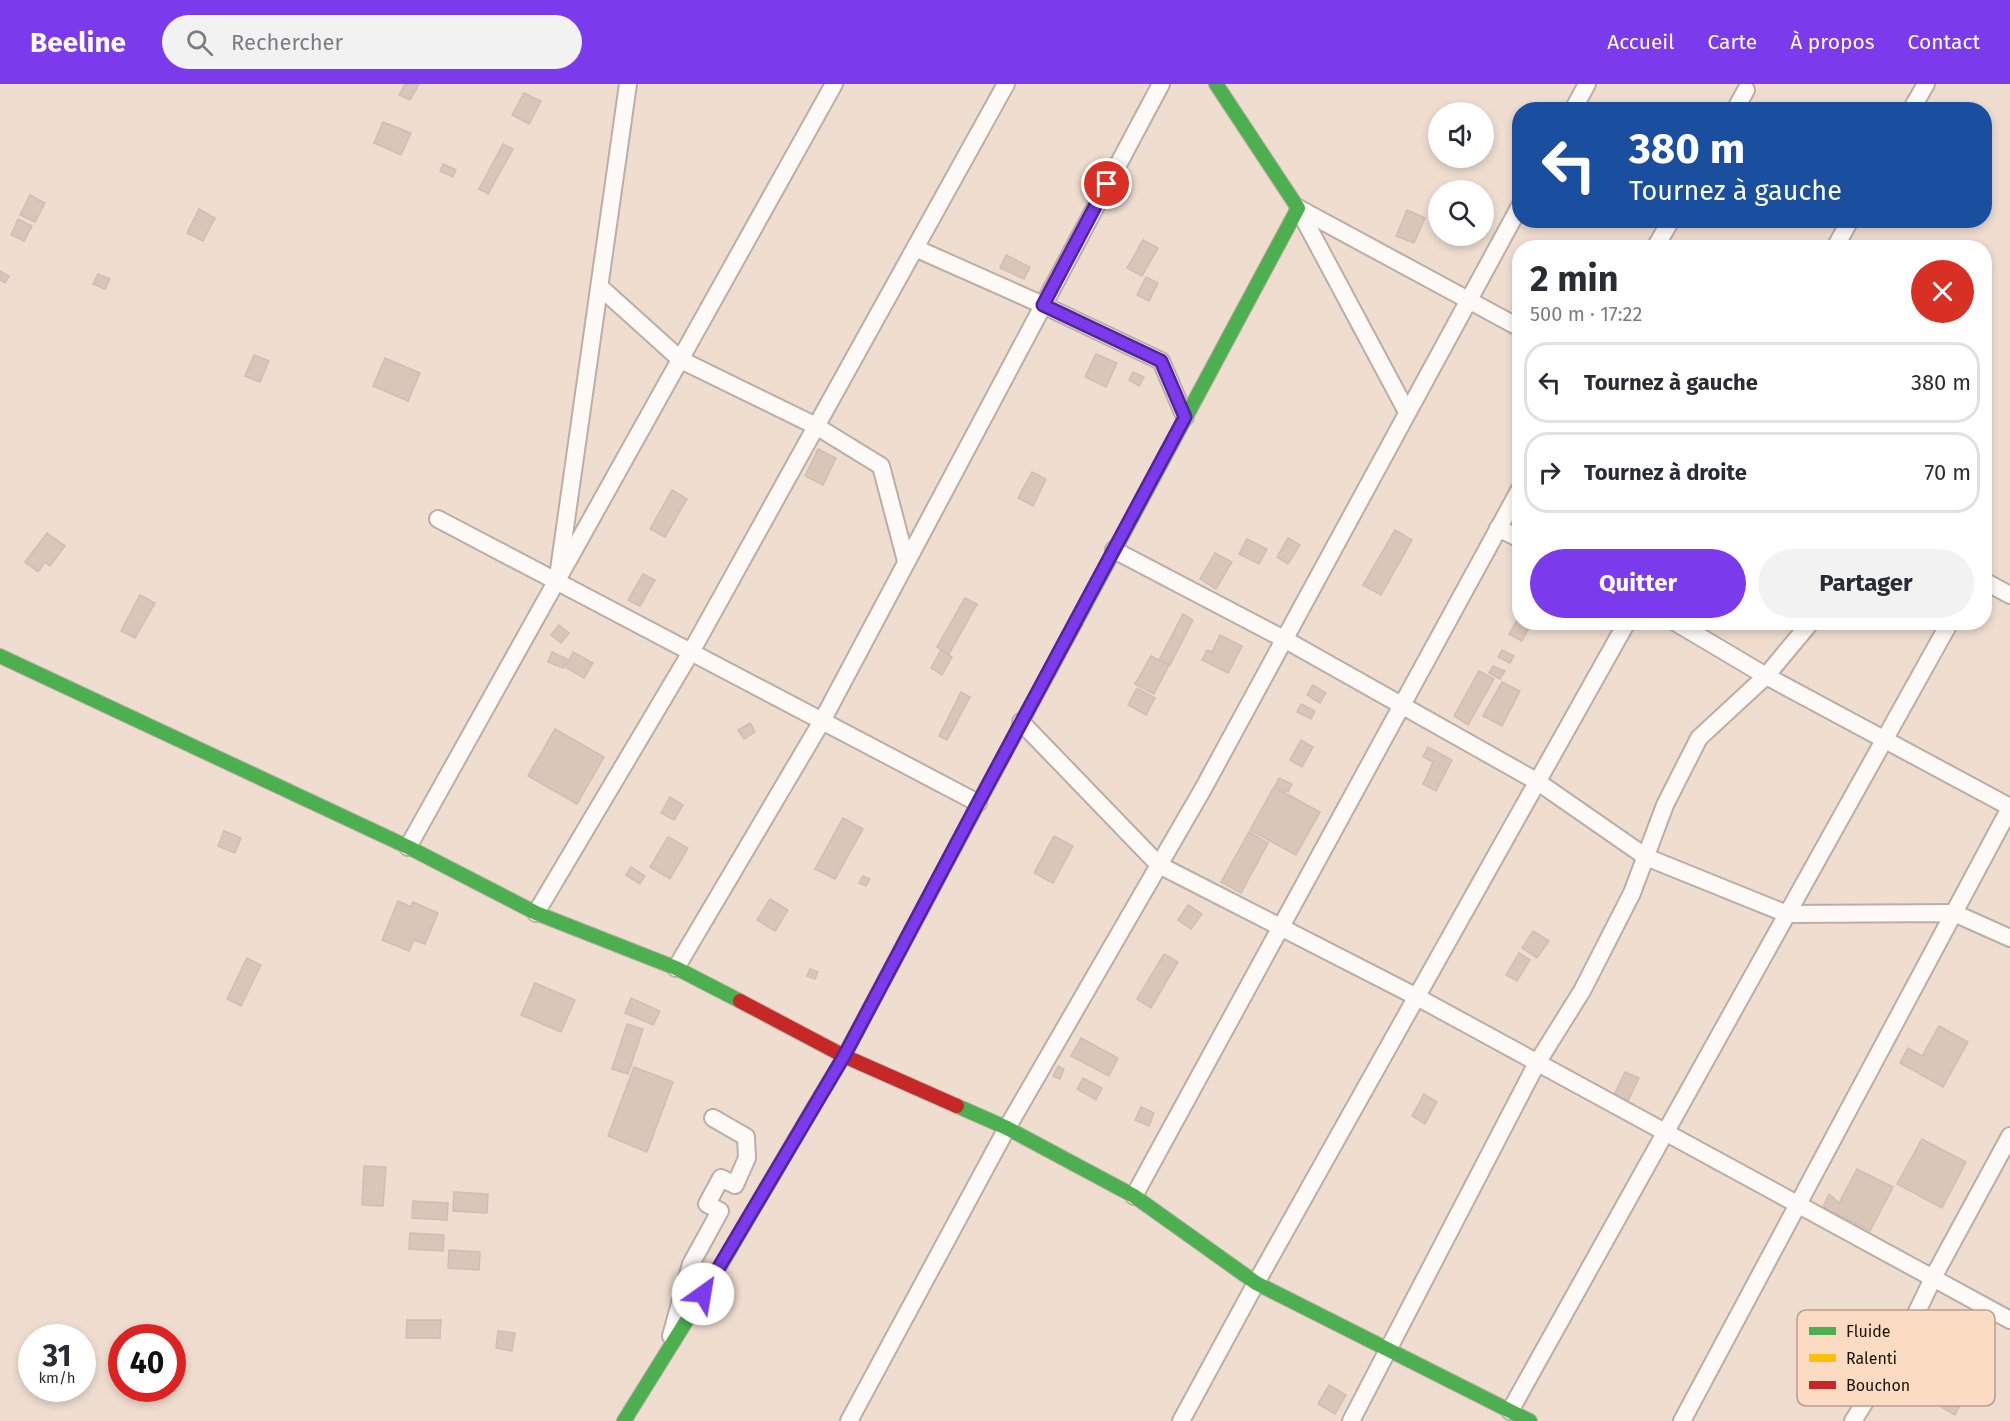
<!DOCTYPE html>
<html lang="fr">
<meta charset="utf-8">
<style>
body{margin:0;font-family:"Fira Sans",sans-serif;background:#f2f2f3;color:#2b2b33;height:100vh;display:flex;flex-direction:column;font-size:22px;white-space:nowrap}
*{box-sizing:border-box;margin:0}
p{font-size:20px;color:#7c7c81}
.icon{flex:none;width:33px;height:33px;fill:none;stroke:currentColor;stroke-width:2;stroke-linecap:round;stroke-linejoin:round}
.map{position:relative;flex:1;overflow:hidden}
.sheet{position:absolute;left:1512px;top:156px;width:480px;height:390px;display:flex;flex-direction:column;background:#fff;border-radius:24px;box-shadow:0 3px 9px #0003}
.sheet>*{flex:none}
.guide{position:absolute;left:1512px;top:18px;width:480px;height:126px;border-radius:24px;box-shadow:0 3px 9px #0003;background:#1a4fa0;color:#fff;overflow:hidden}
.buttons{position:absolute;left:1428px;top:18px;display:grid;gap:12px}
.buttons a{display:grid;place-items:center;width:66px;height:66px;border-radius:50%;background:#fff;box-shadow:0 3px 9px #0003;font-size:30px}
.speed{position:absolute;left:18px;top:1240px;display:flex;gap:12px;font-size:30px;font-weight:700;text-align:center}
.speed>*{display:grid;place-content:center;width:78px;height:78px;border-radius:50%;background:#fff;box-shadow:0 3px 9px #0003;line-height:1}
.speed small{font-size:15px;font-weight:400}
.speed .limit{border:9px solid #d22;background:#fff;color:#111}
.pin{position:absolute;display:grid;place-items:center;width:51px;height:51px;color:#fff;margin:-26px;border:3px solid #fff;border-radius:50%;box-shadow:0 2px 6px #0007}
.me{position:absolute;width:66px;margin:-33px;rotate:32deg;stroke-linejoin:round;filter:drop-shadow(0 0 4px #0008)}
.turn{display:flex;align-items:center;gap:21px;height:126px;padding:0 18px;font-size:27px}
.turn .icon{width:78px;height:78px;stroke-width:2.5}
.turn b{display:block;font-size:42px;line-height:51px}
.round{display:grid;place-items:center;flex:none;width:63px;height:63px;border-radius:32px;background:#f2f2f3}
.overview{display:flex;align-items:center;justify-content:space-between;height:102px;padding:0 18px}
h1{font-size:36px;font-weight:700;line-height:45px}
.primary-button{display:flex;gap:12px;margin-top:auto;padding:12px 18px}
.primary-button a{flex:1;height:69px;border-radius:36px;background:#7c3aed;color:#fff;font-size:24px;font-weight:700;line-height:69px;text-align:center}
.primary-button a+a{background:#f2f2f3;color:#2b2b33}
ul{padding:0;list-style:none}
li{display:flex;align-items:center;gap:18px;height:81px;margin:0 12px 9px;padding:0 6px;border:3px solid #e1e1e2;border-radius:24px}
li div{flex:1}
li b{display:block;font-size:22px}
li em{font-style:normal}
header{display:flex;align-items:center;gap:36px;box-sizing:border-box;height:84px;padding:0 30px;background:#7c3aed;color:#fff}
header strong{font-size:28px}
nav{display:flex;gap:33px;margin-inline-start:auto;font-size:21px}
.search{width:420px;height:54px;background:#f2f2f3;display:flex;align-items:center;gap:15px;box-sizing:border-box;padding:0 21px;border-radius:33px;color:#7c7c81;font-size:22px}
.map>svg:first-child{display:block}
.building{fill:#d9c6b8;stroke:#cdbfb5;stroke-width:1.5}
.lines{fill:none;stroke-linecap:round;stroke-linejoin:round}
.street-casing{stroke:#bcaea4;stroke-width:20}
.fast-casing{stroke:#bcaea4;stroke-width:16}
.slow-casing{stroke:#bcaea4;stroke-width:16}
.jam-casing{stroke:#bcaea4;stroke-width:16}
.street{stroke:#fdfaf8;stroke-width:16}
.fast{stroke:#4caf50;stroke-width:14}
.slow{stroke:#ffc107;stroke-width:14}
.jam{stroke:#c62828;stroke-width:14}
.route-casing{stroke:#51269a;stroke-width:15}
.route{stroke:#7c3aed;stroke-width:10}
.key{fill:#fcdbc3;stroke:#b89e8b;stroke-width:1.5}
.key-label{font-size:16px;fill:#1b1008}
</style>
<header>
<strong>Beeline</strong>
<div class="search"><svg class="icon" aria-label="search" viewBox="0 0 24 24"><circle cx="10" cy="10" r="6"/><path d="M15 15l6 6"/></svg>Rechercher</div>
<nav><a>Accueil</a><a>Carte</a><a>À propos</a><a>Contact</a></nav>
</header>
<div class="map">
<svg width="2010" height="1337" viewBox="0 0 2010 1337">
<rect width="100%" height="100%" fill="#efddd0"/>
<!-- building -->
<g class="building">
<path d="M 405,0 L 419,0 L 410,16 L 399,11 Z"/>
<path d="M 524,9 L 541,17 L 529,40 L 512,31 Z"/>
<path d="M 383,38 L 411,49 L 401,71 L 374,59 Z"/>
<path d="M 503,60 L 513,65 L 488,110 L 479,105 Z"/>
<path d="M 443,80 L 456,86 L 453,93 L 440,87 Z"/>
<path d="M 30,111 L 45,119 L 35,138 L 20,131 Z"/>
<path d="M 199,125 L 215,134 L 203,157 L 187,149 Z"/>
<path d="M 1407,126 L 1425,134 L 1414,159 L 1396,152 Z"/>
<path d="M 18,135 L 32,142 L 24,157 L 11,151 Z"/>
<path d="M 1143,156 L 1158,164 L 1142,192 L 1127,184 Z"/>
<path d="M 1006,171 L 1030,183 L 1024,195 L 1000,184 Z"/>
<path d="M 0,187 L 9,192 L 5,199 L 0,196 Z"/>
<path d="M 98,190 L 110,195 L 105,205 L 93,200 Z"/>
<path d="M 1146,193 L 1158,199 L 1149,217 L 1137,211 Z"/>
<path d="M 1096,270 L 1117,279 L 1106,303 L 1085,293 Z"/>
<path d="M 254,271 L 269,277 L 260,298 L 245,292 Z"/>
<path d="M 385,274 L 420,289 L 408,317 L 373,302 Z"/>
<path d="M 1133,288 L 1144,293 L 1139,302 L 1129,296 Z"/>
<path d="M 818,365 L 836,374 L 823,401 L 805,392 Z"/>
<path d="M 1032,388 L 1046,395 L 1033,422 L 1018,414 Z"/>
<path d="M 672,406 L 687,415 L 665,453 L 650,445 Z"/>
<path d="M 1395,446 L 1412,456 L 1381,511 L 1363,501 Z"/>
<path d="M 47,449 L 65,462 L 50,482 L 45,478 L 38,488 L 25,478 Z"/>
<path d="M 1288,454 L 1300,461 L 1288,480 L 1277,473 Z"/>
<path d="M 1247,455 L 1267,465 L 1259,480 L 1239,470 Z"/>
<path d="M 1215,469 L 1232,478 L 1216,505 L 1200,495 Z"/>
<path d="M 643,490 L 655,496 L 640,522 L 628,516 Z"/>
<path d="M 140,511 L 155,519 L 135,554 L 121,547 Z"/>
<path d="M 965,514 L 977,520 L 949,570 L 937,563 Z"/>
<path d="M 1183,530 L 1193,536 L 1170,581 L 1159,576 Z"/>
<path d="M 1520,531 L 1520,538 L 1532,538 L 1522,557 L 1509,550 Z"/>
<path d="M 559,541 L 569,549 L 561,559 L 551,551 Z"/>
<path d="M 1220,551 L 1242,562 L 1228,589 L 1202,576 L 1207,566 L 1212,568 Z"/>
<path d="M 941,566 L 952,573 L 942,591 L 931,584 Z"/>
<path d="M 1502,566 L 1514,572 L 1510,579 L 1498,573 Z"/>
<path d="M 552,568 L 567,575 L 563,584 L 548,578 Z"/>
<path d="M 573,568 L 593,579 L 584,594 L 565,583 Z"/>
<path d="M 1151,572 L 1169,581 L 1154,610 L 1135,600 Z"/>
<path d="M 1493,582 L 1505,587 L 1500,595 L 1489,589 Z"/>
<path d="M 1479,587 L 1494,595 L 1468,641 L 1454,632 Z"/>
<path d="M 1502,598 L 1520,607 L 1502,642 L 1483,632 Z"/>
<path d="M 1313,601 L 1326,609 L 1320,619 L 1307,611 Z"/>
<path d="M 1137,604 L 1155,614 L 1146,631 L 1128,621 Z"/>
<path d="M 961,608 L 970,613 L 947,656 L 939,652 Z"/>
<path d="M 1301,620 L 1315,627 L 1311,635 L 1297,628 Z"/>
<path d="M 750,639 L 755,648 L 744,655 L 738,646 Z"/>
<path d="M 555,645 L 604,673 L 577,720 L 528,692 Z"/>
<path d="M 1301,656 L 1313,663 L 1302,683 L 1290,676 Z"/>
<path d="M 1428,663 L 1452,676 L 1436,707 L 1423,700 L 1433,678 L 1423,673 Z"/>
<path d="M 1279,694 L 1292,700 L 1288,708 L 1275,702 Z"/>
<path d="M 1274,703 L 1320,728 L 1296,771 L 1250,746 Z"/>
<path d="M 670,713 L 683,721 L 674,736 L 661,729 Z"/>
<path d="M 843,734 L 863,745 L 835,795 L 815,785 Z"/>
<path d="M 224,747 L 241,754 L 235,769 L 218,762 Z"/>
<path d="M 1249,748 L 1268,759 L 1241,809 L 1221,798 Z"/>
<path d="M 1054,752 L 1073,762 L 1053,799 L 1034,789 Z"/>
<path d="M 668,753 L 688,764 L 670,795 L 650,783 Z"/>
<path d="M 631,783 L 645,792 L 640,800 L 626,791 Z"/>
<path d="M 863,792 L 870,795 L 866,802 L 859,799 Z"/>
<path d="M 770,815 L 788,826 L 775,847 L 757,836 Z"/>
<path d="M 398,817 L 411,823 L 413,818 L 438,829 L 425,860 L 414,856 L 409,867 L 382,856 Z"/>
<path d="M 1188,821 L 1202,830 L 1191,845 L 1178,836 Z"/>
<path d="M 1533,847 L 1549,857 L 1537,874 L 1522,864 Z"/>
<path d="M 1519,869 L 1530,876 L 1517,897 L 1506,891 Z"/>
<path d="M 1164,870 L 1178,878 L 1151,924 L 1137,915 Z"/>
<path d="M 247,874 L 261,881 L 241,922 L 227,915 Z"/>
<path d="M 810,885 L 818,888 L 815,895 L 807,892 Z"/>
<path d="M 535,899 L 575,916 L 561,948 L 521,931 Z"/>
<path d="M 631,914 L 660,927 L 653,941 L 625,929 Z"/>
<path d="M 627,940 L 643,945 L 628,990 L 612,985 Z"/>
<path d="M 1939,942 L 1968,958 L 1943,1003 L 1900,979 L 1908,964 L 1922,972 Z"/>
<path d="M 1081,954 L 1118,974 L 1109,992 L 1071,972 Z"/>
<path d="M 1058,982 L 1064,985 L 1060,995 L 1053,992 Z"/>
<path d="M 634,983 L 673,998 L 647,1068 L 608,1052 Z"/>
<path d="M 1625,988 L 1639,994 L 1628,1017 L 1614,1011 Z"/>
<path d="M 1083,994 L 1102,1004 L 1096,1016 L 1077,1005 Z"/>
<path d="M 1424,1010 L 1437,1018 L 1425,1040 L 1412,1032 Z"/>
<path d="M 1141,1023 L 1154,1029 L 1149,1042 L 1135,1036 Z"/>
<path d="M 1922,1055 L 1966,1078 L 1942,1124 L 1897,1100 Z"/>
<path d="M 364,1082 L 386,1083 L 383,1122 L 362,1121 Z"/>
<path d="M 1857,1085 L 1893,1103 L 1870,1147 L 1823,1123 L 1829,1110 L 1839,1119 Z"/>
<path d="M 454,1108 L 488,1110 L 487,1129 L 453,1127 Z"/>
<path d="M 413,1117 L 448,1119 L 447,1136 L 412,1134 Z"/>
<path d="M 410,1149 L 444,1151 L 443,1167 L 409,1165 Z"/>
<path d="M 449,1166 L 480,1168 L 479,1186 L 448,1184 Z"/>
<path d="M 407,1236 L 441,1236 L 440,1254 L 406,1254 Z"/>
<path d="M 498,1247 L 515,1249 L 512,1267 L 496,1264 Z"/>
<path d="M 1954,1298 L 1968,1306 L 1955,1331 L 1941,1323 Z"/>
<path d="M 1329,1301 L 1346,1311 L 1335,1330 L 1318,1320 Z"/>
</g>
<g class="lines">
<!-- street casing -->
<g class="street-casing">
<g id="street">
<path d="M 1573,26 L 1587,0"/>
<path d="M 1735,26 L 1746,6"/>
<path d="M 1911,26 L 1926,0"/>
<path d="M 1298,124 L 1520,244"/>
<path d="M 1298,124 L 1407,328"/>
<path d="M 915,164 L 1043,221 L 1161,277 L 1185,333"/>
<path d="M 1655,164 L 1671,136"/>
<path d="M 1835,164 L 1850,136"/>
<path d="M 600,203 L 681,276 L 816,342 L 881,382 L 906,477"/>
<path d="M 438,435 L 978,719"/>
<path d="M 1498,444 L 1520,455"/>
<path d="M 1114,466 L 1284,555 L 1538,698 L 1646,773 L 1787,830 L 1954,829 L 2010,854"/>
<path d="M 559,486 L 628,0"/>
<path d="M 1984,497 L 2010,511"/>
<path d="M 1675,538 L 1766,592 L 2010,723"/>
<path d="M 1021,638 L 1159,781 L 1417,913 L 2010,1236"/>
<path d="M 408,763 L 834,0"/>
<path d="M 536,829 L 691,568 L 1006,0"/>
<path d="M 676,884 L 822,637 L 1161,0"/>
<path d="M 1134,1112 L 1520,405"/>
<path d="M 671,1252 L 691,1180 L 720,1127 L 707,1120 L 721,1094 L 735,1101 L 747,1074 L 746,1053 L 713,1034"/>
<path d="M 1510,1327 L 1950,538"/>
<path d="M 849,1337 L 1007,1044 L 1203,705 L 1520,122"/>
<path d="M 1181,1337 L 1256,1199 L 1627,538"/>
<path d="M 1351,1337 L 1537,979 L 1582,907 L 1632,809 L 1665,721 L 1699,654 L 1766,592 L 1811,538"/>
<path d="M 1682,1337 L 2010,724"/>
<path d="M 1853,1337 L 1902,1259 L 1935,1190 L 2010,1052"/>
</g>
</g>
<!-- fast casing -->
<g class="fast-casing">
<g id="fast">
<path d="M 1076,538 L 1298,124 L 1216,0"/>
<path d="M 0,572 L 408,763 L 536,829 L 676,884 L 740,917"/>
<path d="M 957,1022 L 1007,1044 L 1134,1112 L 1256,1199 L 1530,1337"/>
<path d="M 624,1337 L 715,1191 L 813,1024"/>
</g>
</g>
<!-- slow casing -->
<g class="slow-casing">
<path id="slow" d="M 813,1024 L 844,972 L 995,688"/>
</g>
<!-- jam casing -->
<g class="jam-casing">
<g id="jam">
<path d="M 995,688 L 1076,538"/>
<path d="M 740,917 L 844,972 L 957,1022"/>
</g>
</g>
<!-- street -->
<use href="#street" class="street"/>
<!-- fast -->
<use href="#fast" class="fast"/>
<!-- slow -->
<use href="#slow" class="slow"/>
<!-- jam -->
<use href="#jam" class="jam"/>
</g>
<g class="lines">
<!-- route casing -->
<g class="route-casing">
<path id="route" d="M 703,1210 L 844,972 L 978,719 L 1185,333 L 1161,277 L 1043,221 L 1107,100"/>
</g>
<!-- route -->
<use href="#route" class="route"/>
</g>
<!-- legend -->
<rect x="1797" y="1226" width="198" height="96" rx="9" class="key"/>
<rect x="1809" y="1243" width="27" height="8" fill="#4caf50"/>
<rect x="1809" y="1270" width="27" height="8" fill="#ffc107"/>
<rect x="1809" y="1297" width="27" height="8" fill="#c62828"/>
<g class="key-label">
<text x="1846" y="1253">Fluide</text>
<text x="1846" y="1280">Ralenti</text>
<text x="1846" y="1307">Bouchon</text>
</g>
</svg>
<div class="buttons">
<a><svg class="icon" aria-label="sound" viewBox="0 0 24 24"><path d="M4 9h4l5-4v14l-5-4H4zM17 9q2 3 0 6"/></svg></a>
<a><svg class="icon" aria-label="search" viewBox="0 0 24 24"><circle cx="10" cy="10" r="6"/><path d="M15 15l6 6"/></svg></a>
</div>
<div class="speed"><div>31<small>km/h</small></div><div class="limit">40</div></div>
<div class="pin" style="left:1107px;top:100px;background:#d93025"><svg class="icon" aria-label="arrive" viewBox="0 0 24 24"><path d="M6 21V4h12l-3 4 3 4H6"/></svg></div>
<svg class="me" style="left:703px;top:1210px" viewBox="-20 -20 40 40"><circle r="19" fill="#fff"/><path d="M0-13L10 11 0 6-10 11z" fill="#7c3aed"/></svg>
<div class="guide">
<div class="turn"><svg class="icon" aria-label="left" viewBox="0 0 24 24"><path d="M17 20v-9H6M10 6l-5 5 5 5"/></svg><div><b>380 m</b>Tournez à gauche</div></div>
</div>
<section class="sheet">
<div class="overview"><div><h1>2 min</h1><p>500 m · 17:22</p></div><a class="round" style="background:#d93025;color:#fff"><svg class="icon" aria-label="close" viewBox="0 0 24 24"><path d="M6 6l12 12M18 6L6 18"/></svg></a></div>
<ul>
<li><svg class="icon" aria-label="left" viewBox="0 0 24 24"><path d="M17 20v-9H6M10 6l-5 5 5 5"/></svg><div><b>Tournez à gauche</b></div><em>380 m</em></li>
<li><svg class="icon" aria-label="right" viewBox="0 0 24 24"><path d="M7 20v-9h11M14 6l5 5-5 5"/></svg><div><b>Tournez à droite</b></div><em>70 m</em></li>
</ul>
<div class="primary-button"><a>Quitter</a><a>Partager</a></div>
</section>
</div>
